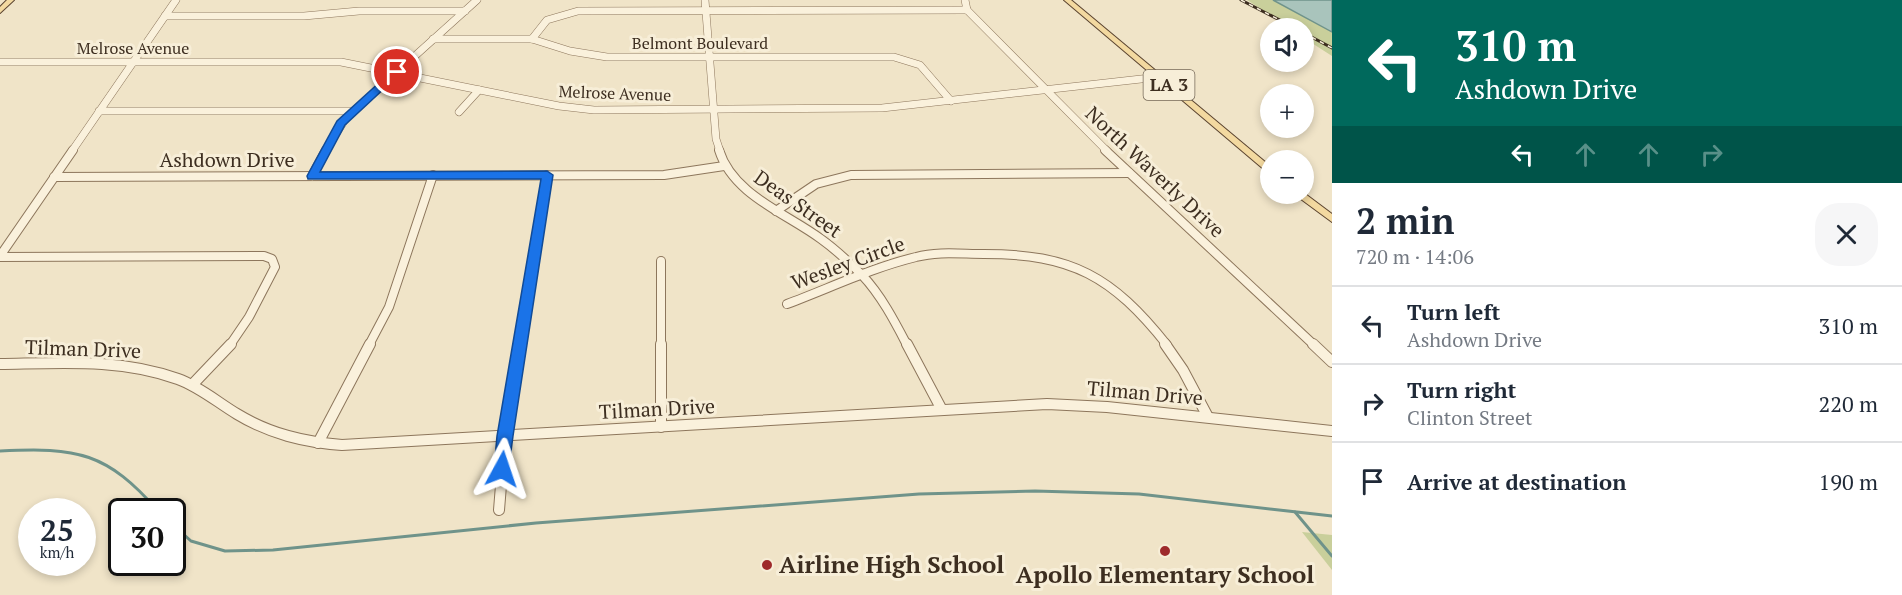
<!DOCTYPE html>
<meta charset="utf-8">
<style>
body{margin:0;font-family:"PT Serif",serif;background:#f6f6f7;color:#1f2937;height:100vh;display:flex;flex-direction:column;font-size:22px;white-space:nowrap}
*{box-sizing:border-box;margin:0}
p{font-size:20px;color:#747a83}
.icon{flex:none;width:33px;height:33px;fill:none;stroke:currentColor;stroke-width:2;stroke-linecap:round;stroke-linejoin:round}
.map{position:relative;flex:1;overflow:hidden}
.drawer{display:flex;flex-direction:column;background:#fff;width:570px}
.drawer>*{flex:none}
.guide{background:#00695c;color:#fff;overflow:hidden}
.tools{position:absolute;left:1260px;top:18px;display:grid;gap:12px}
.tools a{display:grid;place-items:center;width:54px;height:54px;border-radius:50%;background:#fff;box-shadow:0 3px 9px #0003;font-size:30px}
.speed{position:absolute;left:18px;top:498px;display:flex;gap:12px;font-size:30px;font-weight:700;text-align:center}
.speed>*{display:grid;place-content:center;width:78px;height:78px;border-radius:50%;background:#fff;box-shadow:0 3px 9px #0003;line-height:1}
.speed small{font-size:15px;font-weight:400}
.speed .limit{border:3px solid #111;border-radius:9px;background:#fff;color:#111}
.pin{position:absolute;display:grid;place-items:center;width:51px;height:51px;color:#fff;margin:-26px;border:3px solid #fff;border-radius:50%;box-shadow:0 2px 6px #0007}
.me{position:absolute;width:66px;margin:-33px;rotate:5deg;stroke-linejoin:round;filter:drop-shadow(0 0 4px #0008)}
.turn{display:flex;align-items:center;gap:21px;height:126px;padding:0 24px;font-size:27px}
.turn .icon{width:78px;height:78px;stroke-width:2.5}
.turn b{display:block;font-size:42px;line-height:51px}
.lanes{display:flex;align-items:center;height:57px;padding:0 24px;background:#0003;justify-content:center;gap:30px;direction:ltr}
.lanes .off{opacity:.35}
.round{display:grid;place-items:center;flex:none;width:63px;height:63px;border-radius:24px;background:#f6f6f7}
.head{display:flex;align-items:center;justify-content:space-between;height:102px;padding:0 24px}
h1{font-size:36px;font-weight:700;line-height:45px}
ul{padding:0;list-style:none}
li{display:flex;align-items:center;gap:18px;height:78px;padding:0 24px;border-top:2px solid #e0e1e3}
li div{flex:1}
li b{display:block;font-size:22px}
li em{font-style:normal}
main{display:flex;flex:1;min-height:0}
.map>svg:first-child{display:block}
.green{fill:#c9cf9b}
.water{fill:#a9c4bc;stroke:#6f938a;stroke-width:1.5}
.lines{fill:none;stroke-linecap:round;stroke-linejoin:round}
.stream{stroke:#6f938a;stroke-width:3}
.minor-far2-casing{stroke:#8d765c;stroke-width:8}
.minor-far1-casing{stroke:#8d765c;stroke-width:10}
.minor-casing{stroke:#8d765c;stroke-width:12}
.major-casing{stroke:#5b4430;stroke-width:2}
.minor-far2{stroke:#faf1dc;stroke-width:7}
.minor-far1{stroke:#faf1dc;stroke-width:8}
.minor{stroke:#faf1dc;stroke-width:10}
.major{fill:#f3d9a0;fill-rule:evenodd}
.rail-casing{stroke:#3d2e20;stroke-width:3}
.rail{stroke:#f7eed8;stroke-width:1.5;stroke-dasharray:4.5;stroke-linecap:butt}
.route{fill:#1a73e8;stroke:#114b97;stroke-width:1.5}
.poi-dot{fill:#9e2a2b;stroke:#f7eed8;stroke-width:2}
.labels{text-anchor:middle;stroke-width:6;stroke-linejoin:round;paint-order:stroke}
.far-street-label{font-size:16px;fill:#3d2e20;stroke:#f7eed8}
.shield{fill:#f7eed8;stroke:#756857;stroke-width:1.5}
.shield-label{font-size:18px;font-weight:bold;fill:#3d2e20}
.street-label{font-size:20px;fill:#3d2e20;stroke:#f7eed8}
.near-poi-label{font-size:24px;font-weight:bold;fill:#3d2e20;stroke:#f7eed8;text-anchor:start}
</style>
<main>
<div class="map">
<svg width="1332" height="595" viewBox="0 0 1332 595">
<rect width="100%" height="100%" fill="#f0e4c8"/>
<!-- green -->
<g class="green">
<path d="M 1247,0 L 1273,0 L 1332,32 L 1332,56 L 1304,38 L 1304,28 L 1290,28 Z"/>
<path d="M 1302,532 L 1332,535 L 1332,570 Z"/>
</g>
<!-- water -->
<path class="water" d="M 1273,0 L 1332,0 L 1332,32 Z"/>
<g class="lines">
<!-- stream -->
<g class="stream">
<path d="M 0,451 C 77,447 107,452 159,512"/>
<path d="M 1295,512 L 1332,556"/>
<path d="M 172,524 L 191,541 L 225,551 L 273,550 L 536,523 L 919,494 L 1035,491 L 1139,494 L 1332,516"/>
</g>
<!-- minor-far2 casing -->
<g class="minor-far2-casing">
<g id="minor-far2">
<path d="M 705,0 L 716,139 L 720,151"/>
<path d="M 965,0 L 967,10 L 1107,151"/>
<path d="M 165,16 L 304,16 L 359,11 L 465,11"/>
<path d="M 433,39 L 532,39 L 570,51 L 607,57 L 894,57 L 920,65 L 951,101"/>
<path d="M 532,39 L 547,20 L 578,11 L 967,10"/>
<path d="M 0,62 L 341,62 L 559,106 L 594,110 L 882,108 L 1159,77"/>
<path d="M 99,111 L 354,111"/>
<path d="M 459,112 L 479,90"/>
<path d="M 72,151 L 176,0"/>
<path d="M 325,151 L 346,118 L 477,0"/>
</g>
</g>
<!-- minor-far1 casing -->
<g class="minor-far1-casing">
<g id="minor-far1">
<path d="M 719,150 C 733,195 786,213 821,239 C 835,249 850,263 862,275 C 881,295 895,322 907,345"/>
<path d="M 1105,150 L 1314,345"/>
<path d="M 312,176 L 326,150"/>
<path d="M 54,177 L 664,175 L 724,166"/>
<path d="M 776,211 L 816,184 L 851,175 L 1129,173"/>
<path d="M 0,256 L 73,150"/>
<path d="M 0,257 L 264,256 L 272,259 L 275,267 L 249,317 L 230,345"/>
<path d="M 661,261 L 661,345"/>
<path d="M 787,304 C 830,288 871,268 916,257 C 938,251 961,254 984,254 C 1072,254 1112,276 1167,345"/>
<path d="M 369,345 L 389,307 L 433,175"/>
<path d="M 520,345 L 547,175"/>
</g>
</g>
<!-- minor casing -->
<g class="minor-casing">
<g id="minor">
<path d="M 661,344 L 661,427"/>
<path d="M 907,344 L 942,410"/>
<path d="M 1165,344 L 1183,370 L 1208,417"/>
<path d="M 1313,344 L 1332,362"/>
<path d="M 0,364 C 60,363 121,358 178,379 C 200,387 217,402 237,414 C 270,434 304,442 342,445 L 1047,404 L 1107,407 L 1332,431"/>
<path d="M 192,385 L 231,344"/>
<path d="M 318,443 L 370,344"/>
<path d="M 499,510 L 505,436 L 520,344"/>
</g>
</g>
<!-- major casing -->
<g class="major-casing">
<g id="major">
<path d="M 7,0 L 14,0 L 0,13 L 0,7 Z"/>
<path d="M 1064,0 L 1071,0 L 1270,166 L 1270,173 L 1267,172 Z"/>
<path d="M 1304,193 L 1332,214 L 1332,222 L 1294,194 Z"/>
</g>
</g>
<!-- minor-far2 -->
<use href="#minor-far2" class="minor-far2"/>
<!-- minor-far1 -->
<use href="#minor-far1" class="minor-far1"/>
<!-- minor -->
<use href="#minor" class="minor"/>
<!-- major -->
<use href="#major" class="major"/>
<!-- rail casing -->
<g class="rail-casing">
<g id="rail">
<path d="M 1241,0 L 1295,28"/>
<path d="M 1304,33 L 1332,48"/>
</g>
</g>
<!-- rail -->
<use href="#rail" class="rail"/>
</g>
<!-- route -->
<path class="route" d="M 393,70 L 402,72 L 345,125 L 320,172 L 547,171 L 553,175 L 513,436 L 508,474 L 502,476 L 497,474 L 494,469 L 497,436 L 541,179 L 308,179 L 307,176 L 337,121 Z"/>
<!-- markers -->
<g class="poi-dot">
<circle cx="1165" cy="551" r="6"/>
<circle cx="767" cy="565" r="6"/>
</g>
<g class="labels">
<!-- far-street labels -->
<g class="far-street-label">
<text x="700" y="49">Belmont Boulevard</text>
<text x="133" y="54">Melrose Avenue</text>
<text transform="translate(615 93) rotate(2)" y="6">Melrose Avenue</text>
</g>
<!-- shield labels -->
<rect class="shield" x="1143.5" y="70" width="51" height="30" rx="4.5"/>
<g class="shield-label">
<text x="1169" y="91">LA 3</text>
</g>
<!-- street labels -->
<g class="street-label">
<text x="227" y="167">Ashdown Drive</text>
<text transform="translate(1155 172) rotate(43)" y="7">North Waverly Drive</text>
<text transform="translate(798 204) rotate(35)" y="7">Deas Street</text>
<text transform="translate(848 263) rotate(-20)" y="7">Wesley Circle</text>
<text transform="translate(83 349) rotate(2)" y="7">Tilman Drive</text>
<text transform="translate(1145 393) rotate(5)" y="7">Tilman Drive</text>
<text transform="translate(657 409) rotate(-3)" y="7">Tilman Drive</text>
</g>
<!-- near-poi labels -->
<g class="near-poi-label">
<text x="779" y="573">Airline High School</text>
<text x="1165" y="583" text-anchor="middle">Apollo Elementary School</text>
</g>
</g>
</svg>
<div class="tools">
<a><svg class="icon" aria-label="sound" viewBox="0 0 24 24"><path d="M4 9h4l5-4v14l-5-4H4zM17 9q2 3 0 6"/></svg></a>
<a>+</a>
<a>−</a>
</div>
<div class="speed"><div>25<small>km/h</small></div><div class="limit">30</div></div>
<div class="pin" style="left:397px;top:72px;background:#d93025"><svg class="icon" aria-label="arrive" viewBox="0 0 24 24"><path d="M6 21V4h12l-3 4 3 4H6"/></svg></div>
<svg class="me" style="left:502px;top:469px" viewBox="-20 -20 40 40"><path d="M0-17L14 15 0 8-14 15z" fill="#1a73e8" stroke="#fff" stroke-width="4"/></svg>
</div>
<section class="drawer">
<div class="guide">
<div class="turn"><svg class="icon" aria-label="left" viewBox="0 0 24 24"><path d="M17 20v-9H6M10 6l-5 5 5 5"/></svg><div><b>310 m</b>Ashdown Drive</div></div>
<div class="lanes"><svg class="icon" aria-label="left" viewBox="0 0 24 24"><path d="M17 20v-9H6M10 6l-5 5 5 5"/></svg><svg class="icon off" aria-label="ahead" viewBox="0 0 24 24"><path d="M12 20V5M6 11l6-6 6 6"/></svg><svg class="icon off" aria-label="ahead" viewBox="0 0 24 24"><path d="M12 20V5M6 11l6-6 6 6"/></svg><svg class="icon off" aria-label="right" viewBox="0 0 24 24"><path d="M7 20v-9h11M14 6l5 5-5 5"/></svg></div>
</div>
<div class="head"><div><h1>2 min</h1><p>720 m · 14:06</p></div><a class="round"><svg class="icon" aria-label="close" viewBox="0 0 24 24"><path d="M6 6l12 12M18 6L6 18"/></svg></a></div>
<ul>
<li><svg class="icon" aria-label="left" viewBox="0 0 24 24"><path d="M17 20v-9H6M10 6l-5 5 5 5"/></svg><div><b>Turn left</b><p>Ashdown Drive</p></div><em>310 m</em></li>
<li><svg class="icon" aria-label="right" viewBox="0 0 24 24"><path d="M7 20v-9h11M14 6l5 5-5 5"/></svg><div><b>Turn right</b><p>Clinton Street</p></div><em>220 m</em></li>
<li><svg class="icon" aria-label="arrive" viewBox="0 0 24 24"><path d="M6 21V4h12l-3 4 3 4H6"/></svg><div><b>Arrive at destination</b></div><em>190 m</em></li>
</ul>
</section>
</main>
